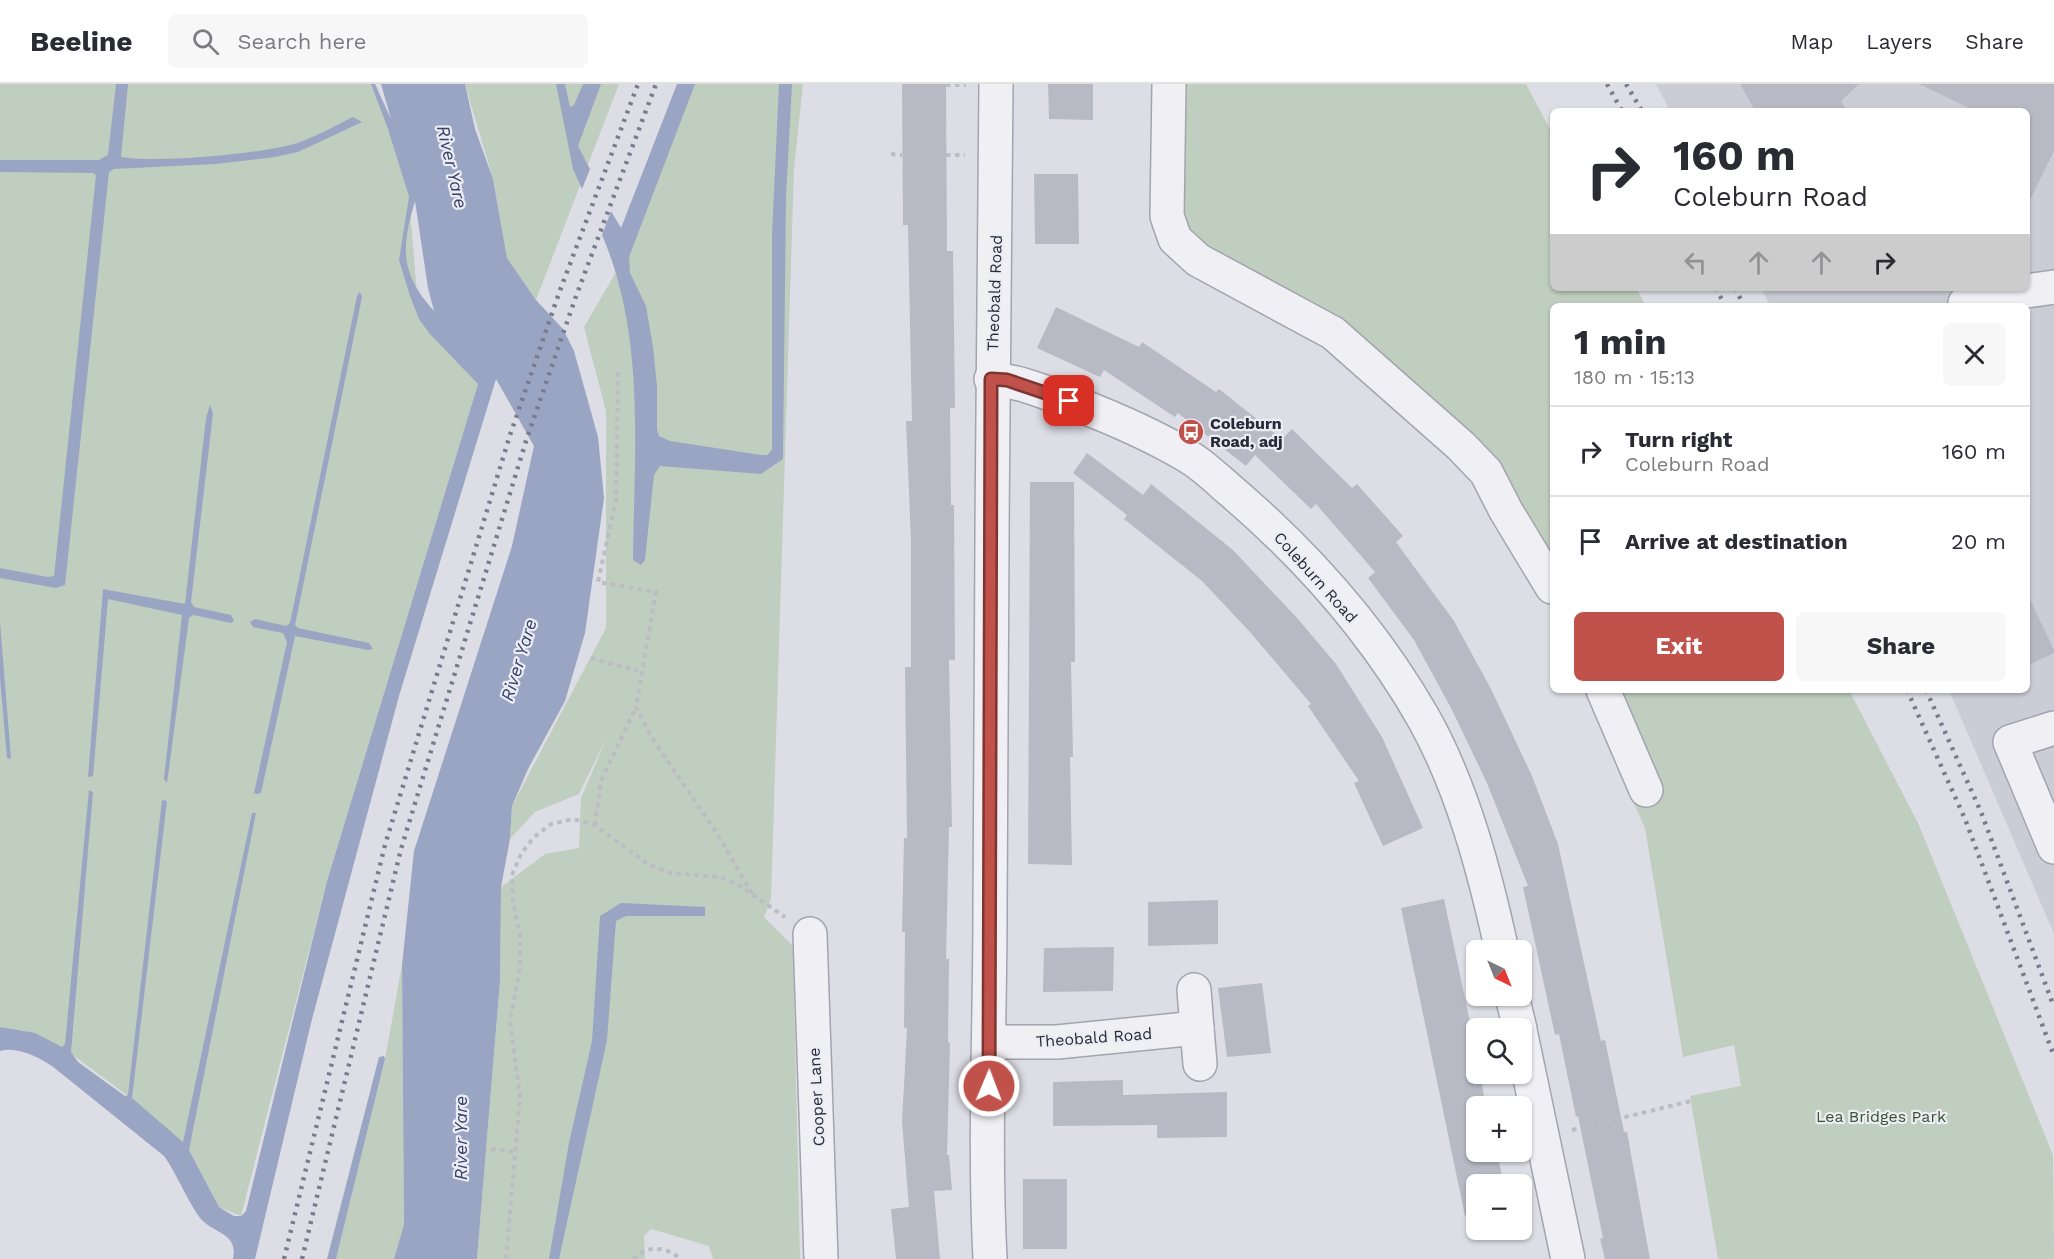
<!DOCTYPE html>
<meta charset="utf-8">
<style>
body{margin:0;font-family:"Work Sans",sans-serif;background:#f7f7f7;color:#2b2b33;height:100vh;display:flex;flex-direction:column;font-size:22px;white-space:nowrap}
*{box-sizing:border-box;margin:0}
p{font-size:20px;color:#7c7c81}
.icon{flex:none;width:33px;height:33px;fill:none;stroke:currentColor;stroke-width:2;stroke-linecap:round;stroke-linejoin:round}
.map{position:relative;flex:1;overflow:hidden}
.drawer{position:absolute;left:1550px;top:219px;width:480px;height:390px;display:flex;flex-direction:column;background:#fff;border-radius:9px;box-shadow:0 2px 4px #0004}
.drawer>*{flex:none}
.banner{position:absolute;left:1550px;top:24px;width:480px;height:183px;border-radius:9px;box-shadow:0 2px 4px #0004;background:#fff;color:#2b2b33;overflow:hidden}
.needle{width:39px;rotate:137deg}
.controls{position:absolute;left:1466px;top:856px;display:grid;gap:12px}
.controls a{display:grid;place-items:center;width:66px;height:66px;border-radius:9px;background:#fff;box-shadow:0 2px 4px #0004;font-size:30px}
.pin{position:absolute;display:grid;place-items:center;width:51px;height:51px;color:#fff;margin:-26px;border-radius:12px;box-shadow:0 3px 9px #0006}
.me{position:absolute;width:66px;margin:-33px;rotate:1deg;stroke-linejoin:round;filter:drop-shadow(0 0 4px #0008)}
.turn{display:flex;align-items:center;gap:21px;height:126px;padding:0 24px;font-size:27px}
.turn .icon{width:78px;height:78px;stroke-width:2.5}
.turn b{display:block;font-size:42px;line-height:51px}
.lanes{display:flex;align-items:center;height:57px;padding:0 24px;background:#0003;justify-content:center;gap:30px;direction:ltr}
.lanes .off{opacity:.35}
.round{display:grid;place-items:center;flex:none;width:63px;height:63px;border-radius:9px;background:#f7f7f7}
.head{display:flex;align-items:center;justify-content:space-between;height:102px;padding:0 24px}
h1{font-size:36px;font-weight:700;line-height:45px}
.cta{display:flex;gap:12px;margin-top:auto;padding:12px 24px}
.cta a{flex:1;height:69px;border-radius:9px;background:#c1524b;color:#fff;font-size:24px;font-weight:700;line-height:69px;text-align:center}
.cta a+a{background:#f7f7f7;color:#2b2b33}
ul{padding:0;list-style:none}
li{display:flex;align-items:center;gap:18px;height:90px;padding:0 24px;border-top:2px solid #e1e1e2}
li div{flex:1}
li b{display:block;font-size:22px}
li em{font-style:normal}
header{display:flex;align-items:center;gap:36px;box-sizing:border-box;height:84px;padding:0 30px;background:#fff;border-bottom:2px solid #e1e1e2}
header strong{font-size:28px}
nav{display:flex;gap:33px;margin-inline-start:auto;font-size:21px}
.search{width:420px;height:54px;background:#f7f7f7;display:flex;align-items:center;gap:15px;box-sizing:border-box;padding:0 21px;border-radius:9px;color:#7c7c81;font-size:22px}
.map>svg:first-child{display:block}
.built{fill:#cbcdd6}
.green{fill:#bfcebe}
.water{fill:#9aa5c3;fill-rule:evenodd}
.building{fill:#b7b9c4}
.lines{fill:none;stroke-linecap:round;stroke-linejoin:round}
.minor-casing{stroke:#a3a4ae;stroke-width:36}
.path{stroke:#bbbcc4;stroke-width:4;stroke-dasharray:4.5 4.5;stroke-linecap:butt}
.minor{stroke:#efeff4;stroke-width:33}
.rail{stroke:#777b8d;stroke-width:4.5;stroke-dasharray:3 6;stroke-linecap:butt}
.route-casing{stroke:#7d3531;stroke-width:15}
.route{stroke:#c1524b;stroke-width:10}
.labels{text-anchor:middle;stroke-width:4.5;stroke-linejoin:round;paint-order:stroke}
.street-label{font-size:16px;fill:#282a3a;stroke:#ecedf3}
.poi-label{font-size:16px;font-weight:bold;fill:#282a3a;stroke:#ecedf3;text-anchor:start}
.park-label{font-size:16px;fill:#365537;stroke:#ecedf3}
.water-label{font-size:18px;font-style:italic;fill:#36426a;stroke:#ecedf3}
</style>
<header>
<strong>Beeline</strong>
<div class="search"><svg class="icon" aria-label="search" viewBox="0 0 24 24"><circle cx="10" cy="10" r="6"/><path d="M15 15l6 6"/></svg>Search here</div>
<nav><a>Map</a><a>Layers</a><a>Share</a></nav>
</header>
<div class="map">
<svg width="2054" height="1175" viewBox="0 0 2054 1175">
<rect width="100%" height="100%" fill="#dddee5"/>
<!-- built -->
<path class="built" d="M 1656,0 L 2054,0 L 2054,850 L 1949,606 L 2026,606 L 2026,222 L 1770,222 L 1761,204 L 2026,204 L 2026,27 L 1670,27 Z"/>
<!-- green -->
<g class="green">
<path d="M 0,0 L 375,0 L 409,113 L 419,235 L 478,300 L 327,797 L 241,1132 L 219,1123 L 189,1066 L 132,1015 L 62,963 L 0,945 Z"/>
<path d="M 465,0 L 619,0 L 536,216 L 507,174 L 493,95 Z"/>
<path d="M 692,0 L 803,0 L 794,85 L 771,815 L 764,833 L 793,862 L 800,1175 L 713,1175 L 709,1162 L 651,1145 L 644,1152 L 645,1175 L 477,1175 L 500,897 L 501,803 L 545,770 L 579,764 L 581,714 L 607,653 L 579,710 L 535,728 L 510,755 L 512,722 L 606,544 L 606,327 L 584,243 L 623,176 Z"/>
<path d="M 1180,0 L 1526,0 L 1552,49 L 1552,204 L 1636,204 L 1646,222 L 1552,222 L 1552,502 L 1479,374 L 1190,155 L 1177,126 Z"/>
<path d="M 1605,606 L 1849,606 L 1918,739 L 2053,1071 L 2054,1175 L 1718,1175 L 1690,1012 L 1741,1002 L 1734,961 L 1683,973 L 1645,744 L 1628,706 Z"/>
<path d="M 402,881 L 404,1140 L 394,1175 L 336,1175 L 385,975 Z"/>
</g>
<!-- water -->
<g class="water">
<path d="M 116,0 L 128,0 L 121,73 C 158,79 258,70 294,60 C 314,54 334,42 353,33 L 362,38 L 298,68 L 275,73 L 216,80 L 114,85 L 109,88 L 65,501 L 56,504 L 0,494 L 0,484 L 48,493 L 54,492 L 96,91 L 93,89 L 0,88 L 0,76 L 99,76 L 108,71 Z"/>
<path d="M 371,0 L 375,0 L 391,35 L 381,0 L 465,0 L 475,45 L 493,95 L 507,174 L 536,216 L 563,245 L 574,267 L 598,353 L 604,414 L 585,549 L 565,617 L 528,685 L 512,722 L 510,755 L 501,803 L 500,897 L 477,1175 L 394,1175 L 404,1140 L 402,881 L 414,767 L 512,462 L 534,362 L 496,295 L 399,612 L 311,939 L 255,1175 L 233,1175 C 238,1151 218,1150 204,1138 C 193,1129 176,1088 164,1072 L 52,982 C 38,973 17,962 0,967 L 0,943 L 35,949 L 62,963 L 65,960 L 89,706 L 93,708 L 71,968 L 78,978 L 125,1012 L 128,1011 L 162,716 L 167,717 L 132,1014 L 183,1058 L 252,729 L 256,729 L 189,1066 L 219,1123 L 234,1132 L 241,1132 L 246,1127 L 327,797 L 478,300 L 429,249 L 419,235 L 410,212 L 399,176 L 409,113 L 388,45 ZM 415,117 L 428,204 L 434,227 C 400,189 401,164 415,117 Z"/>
<path d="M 556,0 L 565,0 L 570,23 L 574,21 L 583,0 L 601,0 L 578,62 L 590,85 L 582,105 L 573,85 Z"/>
<path d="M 677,0 L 695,0 L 629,173 L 630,189 L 646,222 L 653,263 L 657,302 L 657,345 L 659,352 L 670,357 L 761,371 L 767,371 L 772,366 L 772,151 L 779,0 L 792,0 L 786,113 L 783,375 L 761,390 L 660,382 L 654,391 L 645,476 L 641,481 L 633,476 C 634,367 646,253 602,151 L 611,127 L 621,144 Z"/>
<path d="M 360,208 L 362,213 L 295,541 L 298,544 L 369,559 L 373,565 L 368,566 L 295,552 L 261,709 L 257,710 L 254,709 L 287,558 L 283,549 L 253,543 L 250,538 L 255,535 L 286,542 L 290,539 L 357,212 Z"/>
<path d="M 210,321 L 213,329 L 191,518 L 194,523 L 231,531 L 234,537 L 231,539 L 193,531 L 189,534 L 167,699 L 164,695 L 182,531 L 108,515 L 93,692 L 88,693 L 103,505 L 185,520 L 206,334 Z"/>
<path d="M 0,538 L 11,675 L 7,674 L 0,594 Z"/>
<path d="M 621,819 L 705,823 L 705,832 L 626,832 L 616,837 L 607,956 L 559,1175 L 549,1175 L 569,1059 L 592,957 L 600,832 Z"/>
<path d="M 384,972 L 385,975 L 336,1175 L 327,1175 L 379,973 Z"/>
</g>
<!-- building -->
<g class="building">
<path d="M 902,0 L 946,0 L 947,167 L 953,167 L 955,324 L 950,324 L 951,421 L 954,421 L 955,576 L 949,576 L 952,743 L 949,743 L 946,875 L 949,875 L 948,958 L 950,959 L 947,1071 L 949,1071 L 952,1106 L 934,1107 L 940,1175 L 896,1175 L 891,1125 L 909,1123 L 902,1038 L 907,944 L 904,944 L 905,848 L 902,848 L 904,754 L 907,754 L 905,583 L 911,583 L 911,456 L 906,337 L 912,337 L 911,289 L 908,141 L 903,141 Z"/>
<path d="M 1048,0 L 1093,0 L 1093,36 L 1049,35 Z"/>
<path d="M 1740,0 L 1859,0 L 1841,17 L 1847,27 L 1755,27 Z"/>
<path d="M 1919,0 L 2054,0 L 2054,67 L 2026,124 L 2026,27 L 1975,27 Z"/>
<path d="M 1034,90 L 1078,90 L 1079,160 L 1035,160 Z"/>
<path d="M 1056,223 L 1139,263 L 1142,258 L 1216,308 L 1219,305 L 1282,355 L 1292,345 L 1352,404 L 1357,400 L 1403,452 L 1396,458 L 1454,537 L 1492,607 L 1532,692 L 1558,760 L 1601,957 L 1605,956 L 1624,1048 L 1627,1048 L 1650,1175 L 1605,1175 L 1600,1155 L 1603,1154 L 1578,1032 L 1576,1033 L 1559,950 L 1555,951 L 1523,803 L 1528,802 L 1487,699 L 1452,626 L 1414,556 L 1368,494 L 1375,488 L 1316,420 L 1311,425 L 1255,371 L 1246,382 L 1178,329 L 1175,333 L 1104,286 L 1100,293 L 1037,264 Z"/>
<path d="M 1087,369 L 1143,411 L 1151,400 L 1233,466 L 1298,535 L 1336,580 L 1382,653 L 1423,744 L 1383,762 L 1354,699 L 1359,697 L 1308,622 L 1311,620 L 1250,548 L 1202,497 L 1124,435 L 1127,431 L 1073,389 Z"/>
<path d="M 1030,398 L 1074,398 L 1075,578 L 1071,578 L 1073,673 L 1070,673 L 1072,781 L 1028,780 Z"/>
<path d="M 2026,507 L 2054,566 L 2054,569 L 2026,582 Z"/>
<path d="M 1444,815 L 1475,962 L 1476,990 L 1480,990 L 1486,1023 L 1476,1023 L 1476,1068 L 1497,1068 L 1504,1101 L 1476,1101 L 1476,1131 L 1465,1132 L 1401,824 Z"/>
<path d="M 1218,816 L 1218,860 L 1148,862 L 1148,818 Z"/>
<path d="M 1114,863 L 1113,907 L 1043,908 L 1044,864 Z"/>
<path d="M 1262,899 L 1271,969 L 1227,973 L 1218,904 Z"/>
<path d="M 1123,996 L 1123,1011 L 1227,1008 L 1227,1053 L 1157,1054 L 1157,1041 L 1053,1042 L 1053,998 Z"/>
<rect x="1023" y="1095" width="44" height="70"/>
</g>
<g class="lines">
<!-- minor casing -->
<g class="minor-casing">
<g id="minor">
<path d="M 1169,0 L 1167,132 L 1175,155 L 1198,176 L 1333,249 L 1461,362 L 1486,388 L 1506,427 L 1552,503"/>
<path d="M 1965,219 L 1992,212 L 2054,203"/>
<path d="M 991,295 C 1020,297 1047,309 1074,319 C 1113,334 1153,351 1189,373 C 1204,382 1218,396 1231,407 C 1306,471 1375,549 1424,635 C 1463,705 1485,789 1502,867"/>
<path d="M 1603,606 L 1646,706"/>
<path d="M 2054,644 L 2010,658 L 2054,763"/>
<path d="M 810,850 L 821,1175"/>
<path d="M 1194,906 L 1197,944"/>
<path d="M 1512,912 L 1520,945"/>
<path d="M 1521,951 L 1568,1175"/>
<path d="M 990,958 L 1057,958 L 1197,944 L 1200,980"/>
<path d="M 990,1175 C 984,1059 990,943 990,827 C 990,551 994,276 996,0"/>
</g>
</g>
<!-- path -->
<g class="path">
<path d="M 946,1 L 966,1"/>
<path d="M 891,70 L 902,71"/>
<path d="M 946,71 L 965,71"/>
<path d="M 618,288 L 616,415 L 598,498 L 656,508 L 636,623 L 652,654 L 718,751 L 752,810"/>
<path d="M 591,574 L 642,588"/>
<path d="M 595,741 L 601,697 L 636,623"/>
<path d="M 1572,1046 L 1691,1017"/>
<path d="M 491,1065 L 516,1068"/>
<path d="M 506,1175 L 520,1012 L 510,938 L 520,884 L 520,850 L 513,817 L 512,791 L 521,770 L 533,754 L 551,740 L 573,735 L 595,741 L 646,779 L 670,789 L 719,793 L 737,800 L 785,833"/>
<path d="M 633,1175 C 647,1161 667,1162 680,1175"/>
</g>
<!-- minor -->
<use href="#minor" class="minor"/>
<!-- rail -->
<g class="rail">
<path d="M 1607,0 L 1622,27"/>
<path d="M 1626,0 L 1642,27"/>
<path d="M 1716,204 L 1725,222"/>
<path d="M 1735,204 L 1744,222"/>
<path d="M 1907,606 L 1965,735 L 2054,972"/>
<path d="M 1926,606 L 1981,728 L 2054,923"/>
<path d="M 284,1175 L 385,761 L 510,351 L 559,209 L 638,0"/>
<path d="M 302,1175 L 401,765 L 526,357 L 575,215 L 656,0"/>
</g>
</g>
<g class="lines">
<!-- route casing -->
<g class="route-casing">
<path id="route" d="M 989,1002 L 991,295 L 1007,296 L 1069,317"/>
</g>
<!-- route -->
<use href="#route" class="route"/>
</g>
<!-- icons -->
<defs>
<g id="bus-disc" transform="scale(1.35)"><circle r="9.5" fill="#c1524b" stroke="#ecedf3"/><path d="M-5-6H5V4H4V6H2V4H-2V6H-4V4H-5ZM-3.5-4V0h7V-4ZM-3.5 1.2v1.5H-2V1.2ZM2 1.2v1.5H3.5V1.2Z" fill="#fff"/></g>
</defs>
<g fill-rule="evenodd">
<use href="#bus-disc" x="1191" y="348"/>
</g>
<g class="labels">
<!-- street labels -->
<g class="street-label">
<text transform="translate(994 209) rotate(-88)" y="6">Theobald Road</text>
<text transform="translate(1316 493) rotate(48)" y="6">Coleburn Road</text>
<text transform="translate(1094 953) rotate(-4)" y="6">Theobald Road</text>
<text transform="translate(816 1013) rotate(-93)" y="6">Cooper Lane</text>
</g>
<!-- poi labels -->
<g class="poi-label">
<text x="1210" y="345">Coleburn<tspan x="1210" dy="18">Road, adj</tspan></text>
</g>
<!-- park labels -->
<g class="park-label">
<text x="1881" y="1038">Lea Bridges Park</text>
</g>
<!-- water labels -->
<g class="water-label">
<text transform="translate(452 83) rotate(77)" y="6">River Yare</text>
<text transform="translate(519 576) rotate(-73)" y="6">River Yare</text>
<text transform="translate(461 1054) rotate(-90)" y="6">River Yare</text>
</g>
</g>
</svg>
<div class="controls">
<a><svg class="needle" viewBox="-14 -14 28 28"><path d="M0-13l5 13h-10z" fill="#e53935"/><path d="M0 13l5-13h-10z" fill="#7c7c81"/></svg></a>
<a><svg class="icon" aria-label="search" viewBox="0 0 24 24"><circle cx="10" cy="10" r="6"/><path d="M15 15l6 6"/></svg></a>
<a>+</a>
<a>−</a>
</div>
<div class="pin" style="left:1069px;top:317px;background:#d93025"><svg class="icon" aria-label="arrive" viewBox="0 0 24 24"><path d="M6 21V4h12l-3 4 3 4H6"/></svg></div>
<svg class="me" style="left:989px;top:1002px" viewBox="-20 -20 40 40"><circle r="17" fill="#c1524b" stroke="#fff" stroke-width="3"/><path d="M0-11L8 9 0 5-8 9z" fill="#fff"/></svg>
<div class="banner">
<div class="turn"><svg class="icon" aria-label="right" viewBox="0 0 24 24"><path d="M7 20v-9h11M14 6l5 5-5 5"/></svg><div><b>160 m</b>Coleburn Road</div></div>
<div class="lanes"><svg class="icon off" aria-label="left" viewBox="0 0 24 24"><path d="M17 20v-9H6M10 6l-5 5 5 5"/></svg><svg class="icon off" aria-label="ahead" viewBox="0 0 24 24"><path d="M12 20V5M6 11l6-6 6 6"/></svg><svg class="icon off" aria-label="ahead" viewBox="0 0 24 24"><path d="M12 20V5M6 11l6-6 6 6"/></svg><svg class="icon" aria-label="right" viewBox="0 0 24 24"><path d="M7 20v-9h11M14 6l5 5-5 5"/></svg></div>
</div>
<section class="drawer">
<div class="head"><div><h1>1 min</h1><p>180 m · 15:13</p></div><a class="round"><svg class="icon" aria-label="close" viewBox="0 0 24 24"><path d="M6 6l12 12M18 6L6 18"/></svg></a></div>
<ul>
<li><svg class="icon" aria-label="right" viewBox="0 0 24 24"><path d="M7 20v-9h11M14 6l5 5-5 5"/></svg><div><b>Turn right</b><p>Coleburn Road</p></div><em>160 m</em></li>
<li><svg class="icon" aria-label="arrive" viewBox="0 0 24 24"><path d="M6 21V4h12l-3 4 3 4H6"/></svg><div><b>Arrive at destination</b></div><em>20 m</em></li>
</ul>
<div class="cta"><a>Exit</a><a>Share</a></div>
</section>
</div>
